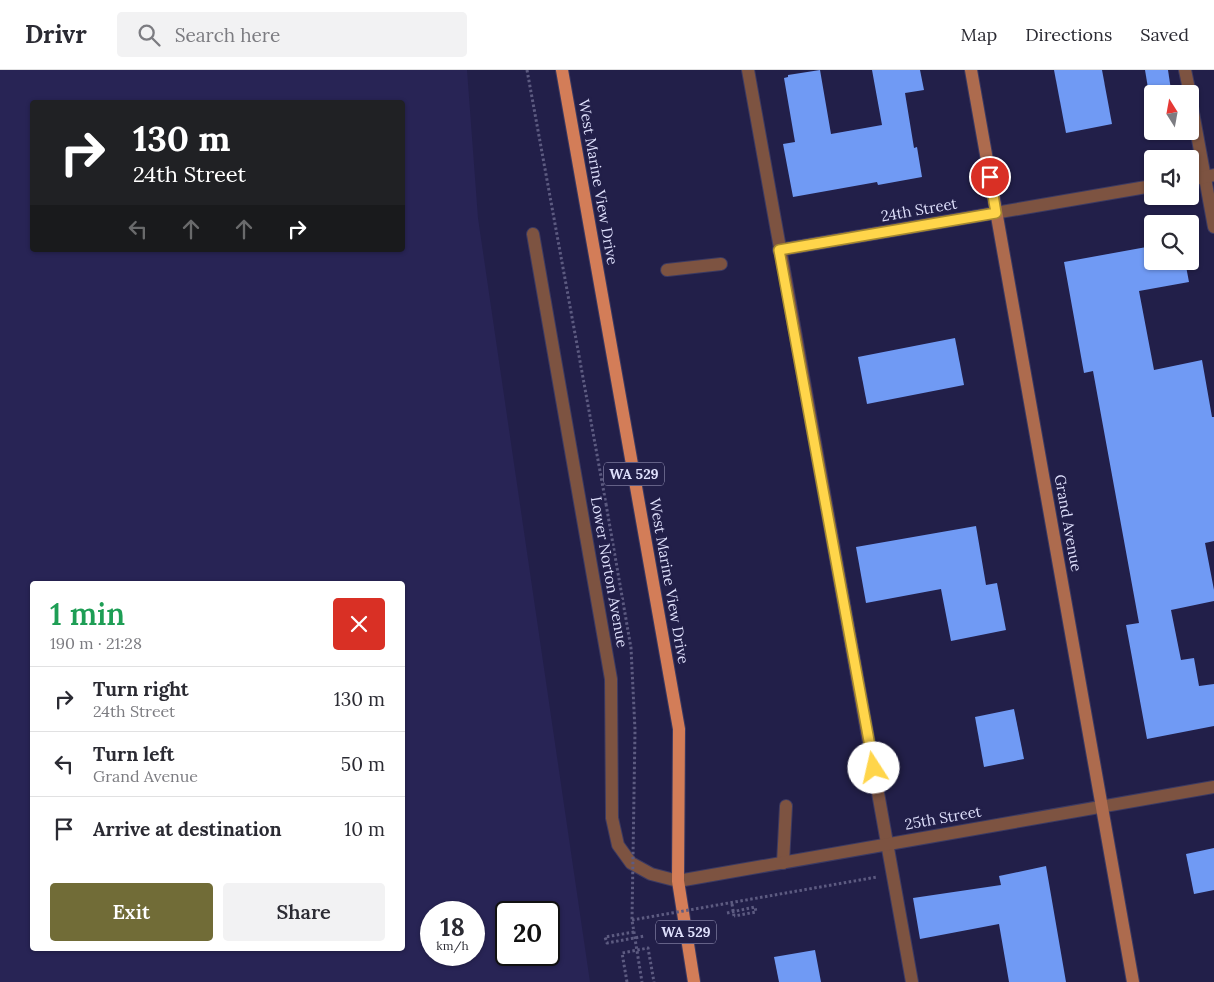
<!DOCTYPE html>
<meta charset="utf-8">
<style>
body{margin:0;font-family:Lora,serif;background:#f2f2f3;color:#2b2b33;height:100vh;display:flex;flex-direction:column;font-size:19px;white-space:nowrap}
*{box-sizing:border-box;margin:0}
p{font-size:16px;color:#7c7c81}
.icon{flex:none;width:28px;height:28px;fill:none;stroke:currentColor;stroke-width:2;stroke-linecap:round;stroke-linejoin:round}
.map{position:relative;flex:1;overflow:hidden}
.details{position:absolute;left:30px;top:511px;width:375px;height:370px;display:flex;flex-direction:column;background:#fff;border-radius:5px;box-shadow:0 1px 4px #0004}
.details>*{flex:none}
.banner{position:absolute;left:30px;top:30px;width:375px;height:152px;border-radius:5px;box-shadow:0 1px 4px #0004;background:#202124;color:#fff;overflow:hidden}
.needle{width:32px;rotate:349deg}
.tools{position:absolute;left:1144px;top:15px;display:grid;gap:10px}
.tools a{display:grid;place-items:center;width:55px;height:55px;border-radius:5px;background:#fff;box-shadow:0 1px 4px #0004;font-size:25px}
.speed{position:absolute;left:420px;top:831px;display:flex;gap:10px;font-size:25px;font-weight:700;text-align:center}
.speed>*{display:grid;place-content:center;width:65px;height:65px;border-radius:50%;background:#fff;box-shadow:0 1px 4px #0004;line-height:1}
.speed small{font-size:12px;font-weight:400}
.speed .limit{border:2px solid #111;border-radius:8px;background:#fff;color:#111}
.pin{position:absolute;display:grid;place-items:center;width:42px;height:42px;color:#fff;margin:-21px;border:2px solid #fff;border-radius:50%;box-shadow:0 1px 5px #0007}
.me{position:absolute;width:55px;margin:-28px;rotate:350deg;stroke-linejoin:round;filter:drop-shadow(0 0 4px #0008)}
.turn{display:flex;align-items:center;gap:18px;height:105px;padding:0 20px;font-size:22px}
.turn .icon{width:65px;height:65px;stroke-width:2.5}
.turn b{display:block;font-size:35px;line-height:42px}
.lanes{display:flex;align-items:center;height:48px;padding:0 20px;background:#0003;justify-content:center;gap:25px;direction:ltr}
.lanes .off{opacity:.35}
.round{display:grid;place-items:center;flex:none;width:52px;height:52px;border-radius:5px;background:#f2f2f3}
.head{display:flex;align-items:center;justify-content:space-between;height:85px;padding:0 20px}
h1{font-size:30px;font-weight:600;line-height:38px;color:#1e9e55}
.cta{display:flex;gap:10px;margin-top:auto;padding:10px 20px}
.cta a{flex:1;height:58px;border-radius:5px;background:#716c37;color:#fff;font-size:20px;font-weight:600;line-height:58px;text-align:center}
.cta a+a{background:#f2f2f3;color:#2b2b33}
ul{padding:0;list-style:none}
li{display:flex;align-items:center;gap:15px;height:65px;padding:0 20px;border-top:1px solid #e1e1e2}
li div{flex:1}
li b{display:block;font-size:19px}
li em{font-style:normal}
header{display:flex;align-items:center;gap:30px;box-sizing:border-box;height:70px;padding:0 25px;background:#fff;border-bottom:1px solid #e1e1e2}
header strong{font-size:24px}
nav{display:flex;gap:28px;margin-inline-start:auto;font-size:18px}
.search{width:350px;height:45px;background:#f2f2f3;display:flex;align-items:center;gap:12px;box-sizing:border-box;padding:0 18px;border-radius:5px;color:#7c7c81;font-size:19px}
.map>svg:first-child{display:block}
.built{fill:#282455;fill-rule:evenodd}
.building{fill:#709af4}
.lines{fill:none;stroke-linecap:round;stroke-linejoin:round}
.lane-casing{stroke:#3c3a62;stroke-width:14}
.street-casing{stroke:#3c3a62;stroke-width:14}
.secondary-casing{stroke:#3c3a62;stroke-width:14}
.primary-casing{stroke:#3c3a62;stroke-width:14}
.path{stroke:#5d5b81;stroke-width:3;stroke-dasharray:2.5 2.5;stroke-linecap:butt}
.lane{stroke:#7d5341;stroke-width:12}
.street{stroke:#7d5341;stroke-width:12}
.secondary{stroke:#ad6b4e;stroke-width:12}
.primary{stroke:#d37d58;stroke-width:12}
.path-bridge{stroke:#5d5b81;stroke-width:3;stroke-dasharray:2.5 2.5;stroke-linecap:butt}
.route-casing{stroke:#a68a30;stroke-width:12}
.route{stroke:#ffd54a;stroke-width:9}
.labels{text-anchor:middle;stroke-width:5;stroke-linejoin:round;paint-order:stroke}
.shield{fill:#221f49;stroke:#a6a5c6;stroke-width:1}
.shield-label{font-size:14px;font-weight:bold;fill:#dedffb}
.street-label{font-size:15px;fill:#dedffb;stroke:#221f49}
</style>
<header>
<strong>Drivr</strong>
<div class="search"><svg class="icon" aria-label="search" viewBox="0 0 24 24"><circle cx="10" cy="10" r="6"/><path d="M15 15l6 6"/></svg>Search here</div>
<nav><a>Map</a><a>Directions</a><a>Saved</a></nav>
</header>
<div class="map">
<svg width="1214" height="912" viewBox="0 0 1214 912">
<rect width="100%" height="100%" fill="#221f49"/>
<!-- built -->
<path class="built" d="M 0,0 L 467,0 L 478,148 L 590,912 L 0,912 ZM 402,32 L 402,180 L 32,180 L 32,32 ZM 32,514 L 402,514 L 402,879 L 32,879 ZM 474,842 L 474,885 L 431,885 L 431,842 ZM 506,842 L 549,842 L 549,885 L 506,885 Z"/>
<!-- building -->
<g class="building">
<path d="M 820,0 L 831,64 L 882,55 L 872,0 L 920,0 L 924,20 L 905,23 L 914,78 L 917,77 L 922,107 L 878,115 L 877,112 L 793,127 L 783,74 L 795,72 L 784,8 L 788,7 L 788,5 Z"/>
<path d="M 1054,0 L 1102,0 L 1112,54 L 1066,63 Z"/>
<path d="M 1145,0 L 1168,0 L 1171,20 L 1149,24 Z"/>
<path d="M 1152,176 L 1152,191 L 1185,191 L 1189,212 L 1139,221 L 1154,300 L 1202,290 L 1212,347 L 1214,347 L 1214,471 L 1205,473 L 1214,520 L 1214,531 L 1171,540 L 1181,590 L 1194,588 L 1199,616 L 1214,614 L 1214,656 L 1147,669 L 1126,555 L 1139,553 L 1093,301 L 1084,303 L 1064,192 Z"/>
<path d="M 955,268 L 964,315 L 867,334 L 858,287 Z"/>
<path d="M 976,456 L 986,515 L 997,513 L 1006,560 L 951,571 L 941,519 L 866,533 L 856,477 Z"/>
<path d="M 1014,639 L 1024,689 L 984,697 L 975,647 Z"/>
<path d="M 1214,778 L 1214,820 L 1194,824 L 1186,784 Z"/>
<path d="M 1046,796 L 1066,912 L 1009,912 L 999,854 L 920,869 L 913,828 L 1001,815 L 999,806 Z"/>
<path d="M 815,880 L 821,912 L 779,912 L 774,887 Z"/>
</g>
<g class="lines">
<!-- lane casing -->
<g class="lane-casing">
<g id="lane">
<path d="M 748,0 L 912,912"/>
<path d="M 1185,0 L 1190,24"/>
<path d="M 1190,26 L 1214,157"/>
<path d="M 1190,110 L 1214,105"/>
<path d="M 779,180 L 1152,116"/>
<path d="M 667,200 L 721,194"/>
<path d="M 783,793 L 786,736"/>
</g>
</g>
<!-- street casing -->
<g class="street-casing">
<path id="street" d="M 533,164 L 611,609 L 612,748 L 618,775 L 631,793 L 651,804 L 678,811 L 1214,717"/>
</g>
<!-- secondary casing -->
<g class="secondary-casing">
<path id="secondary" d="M 971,0 L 1133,912"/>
</g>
<!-- primary casing -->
<g class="primary-casing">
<path id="primary" d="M 562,0 L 679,659 L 678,811 L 694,912"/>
</g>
<!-- path -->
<g class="path">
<path d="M 527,0 L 606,434"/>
<path d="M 727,843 L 755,837 L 756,842 L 734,846"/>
<path d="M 634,862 L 605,867 L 607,873 L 645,866"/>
<path d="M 627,912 L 622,883 L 648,878 L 654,912"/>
</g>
<!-- lane -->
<use href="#lane" class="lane"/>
<!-- street -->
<use href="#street" class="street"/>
<!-- secondary -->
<use href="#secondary" class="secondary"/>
<!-- primary -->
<use href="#primary" class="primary"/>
<!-- path-bridge -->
<g class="path-bridge">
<path d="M 606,434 L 631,578 L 635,660 L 632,850 L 642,912"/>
<path d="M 732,834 L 734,846"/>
<path d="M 632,850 L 877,807"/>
</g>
</g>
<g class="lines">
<!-- route casing -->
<g class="route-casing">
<path id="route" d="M 874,698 L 779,180 L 996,143 L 990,107"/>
</g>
<!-- route -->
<use href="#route" class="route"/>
</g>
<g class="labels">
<!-- shield labels -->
<g class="shield">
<rect x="604" y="392.5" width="60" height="23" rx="4"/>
<rect x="656" y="850.5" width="60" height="23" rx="4"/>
</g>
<g class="shield-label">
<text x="634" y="409">WA 529</text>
<text x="686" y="867">WA 529</text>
</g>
<!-- street labels -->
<g class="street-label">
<text transform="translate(598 112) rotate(80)" y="5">West Marine View Drive</text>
<text transform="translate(919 140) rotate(-10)" y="5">24th Street</text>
<text transform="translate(1068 453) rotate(80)" y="5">Grand Avenue</text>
<text transform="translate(609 502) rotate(80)" y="5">Lower Norton Avenue</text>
<text transform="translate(669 511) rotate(80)" y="5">West Marine View Drive</text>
<text transform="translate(943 748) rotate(-10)" y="5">25th Street</text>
</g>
</g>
</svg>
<div class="tools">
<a><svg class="needle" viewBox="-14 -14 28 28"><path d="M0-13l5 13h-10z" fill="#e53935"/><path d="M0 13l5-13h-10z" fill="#7c7c81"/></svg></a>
<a><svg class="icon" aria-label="sound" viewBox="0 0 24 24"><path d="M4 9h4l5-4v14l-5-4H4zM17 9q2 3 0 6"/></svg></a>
<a><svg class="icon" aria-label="search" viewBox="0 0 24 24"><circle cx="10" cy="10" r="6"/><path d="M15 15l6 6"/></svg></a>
</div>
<div class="speed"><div>18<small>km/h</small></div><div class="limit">20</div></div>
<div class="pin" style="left:990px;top:107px;background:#d93025"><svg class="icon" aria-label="arrive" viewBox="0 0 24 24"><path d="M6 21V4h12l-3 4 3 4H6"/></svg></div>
<svg class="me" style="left:874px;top:698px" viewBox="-20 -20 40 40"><circle r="19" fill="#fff"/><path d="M0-13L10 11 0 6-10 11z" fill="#ffd54a"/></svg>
<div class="banner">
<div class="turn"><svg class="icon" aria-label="right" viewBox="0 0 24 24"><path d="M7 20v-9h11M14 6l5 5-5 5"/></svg><div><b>130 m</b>24th Street</div></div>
<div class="lanes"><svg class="icon off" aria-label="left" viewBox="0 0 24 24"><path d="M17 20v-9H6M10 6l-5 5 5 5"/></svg><svg class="icon off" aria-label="ahead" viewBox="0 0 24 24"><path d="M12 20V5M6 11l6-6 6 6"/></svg><svg class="icon off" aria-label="ahead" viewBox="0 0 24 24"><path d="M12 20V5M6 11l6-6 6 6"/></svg><svg class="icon" aria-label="right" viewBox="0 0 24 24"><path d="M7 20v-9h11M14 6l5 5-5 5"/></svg></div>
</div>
<section class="details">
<div class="head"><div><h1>1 min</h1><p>190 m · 21:28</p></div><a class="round" style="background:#d93025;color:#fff"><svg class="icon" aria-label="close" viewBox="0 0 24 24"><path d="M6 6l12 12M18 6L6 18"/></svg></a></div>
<ul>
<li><svg class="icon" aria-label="right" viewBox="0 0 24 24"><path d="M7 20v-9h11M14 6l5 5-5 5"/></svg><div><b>Turn right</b><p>24th Street</p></div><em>130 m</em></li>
<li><svg class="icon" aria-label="left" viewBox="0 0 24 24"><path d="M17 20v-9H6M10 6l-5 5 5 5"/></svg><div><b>Turn left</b><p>Grand Avenue</p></div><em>50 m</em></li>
<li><svg class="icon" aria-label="arrive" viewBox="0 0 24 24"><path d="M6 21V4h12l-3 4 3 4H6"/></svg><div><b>Arrive at destination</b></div><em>10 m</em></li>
</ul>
<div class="cta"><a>Exit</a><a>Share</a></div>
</section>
</div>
